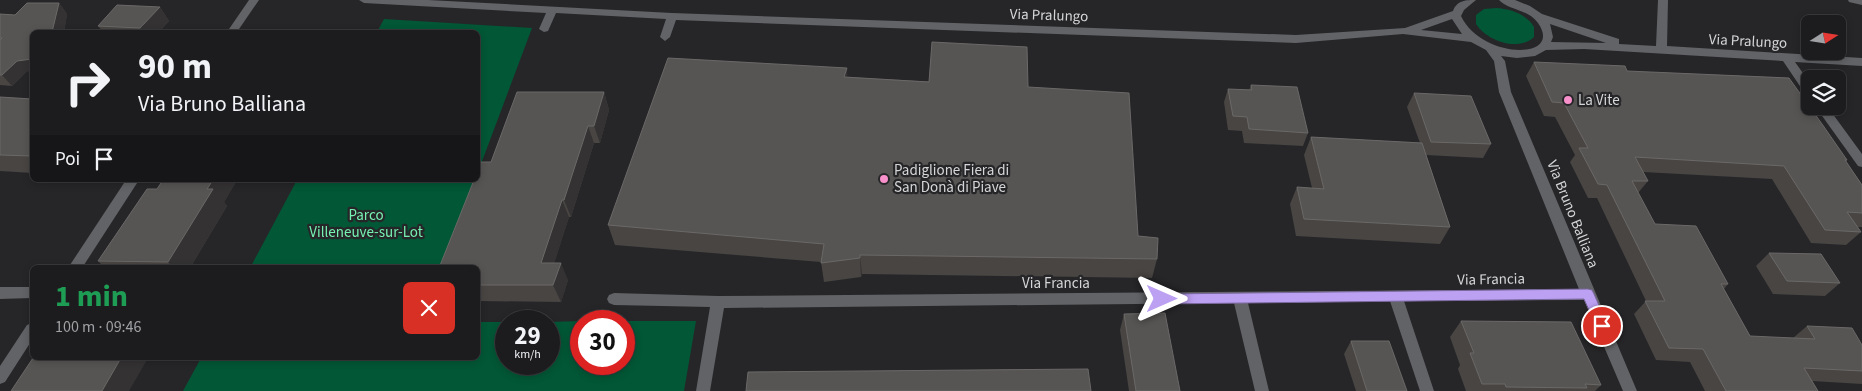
<!DOCTYPE html>
<html lang="it">
<meta charset="utf-8">
<style>
body{margin:0;font-family:"Source Sans 3",sans-serif;background:#29292c;color:#f1f3f6;height:100vh;display:flex;flex-direction:column;font-size:19px;white-space:nowrap}
*{box-sizing:border-box;margin:0}
p{font-size:16px;color:#a0a1a4}
.icon{flex:none;width:28px;height:28px;fill:none;stroke:currentColor;stroke-width:2;stroke-linecap:round;stroke-linejoin:round}
.map{position:relative;flex:1;overflow:hidden}
.sheet{position:absolute;left:30px;top:265px;width:450px;height:95px;display:flex;flex-direction:column;background:#1c1c1f;border-radius:8px;box-shadow:0 2px 8px #0003,0 0 0 1px #3a3a3d}
.sheet>*{flex:none}
.guide{position:absolute;left:30px;top:30px;width:450px;height:152px;border-radius:8px;box-shadow:0 2px 8px #0003,0 0 0 1px #3a3a3d;background:#1c1c1f;color:#f1f3f6;overflow:hidden}
.needle{width:32px;rotate:78deg}
.fabs{position:absolute;left:1801px;top:15px;display:grid;gap:10px}
.fabs a{display:grid;place-items:center;width:45px;height:45px;border-radius:8px;background:#1c1c1f;box-shadow:0 2px 8px #0003,0 0 0 1px #3a3a3d;font-size:25px}
.speed{position:absolute;left:495px;top:310px;display:flex;gap:10px;font-size:25px;font-weight:700;text-align:center}
.speed>*{display:grid;place-content:center;width:65px;height:65px;border-radius:50%;background:#1c1c1f;box-shadow:0 2px 8px #0003,0 0 0 1px #3a3a3d;line-height:1}
.speed small{font-size:12px;font-weight:400}
.speed .limit{border:8px solid #d22;background:#fff;color:#111}
.pin{position:absolute;display:grid;place-items:center;width:42px;height:42px;color:#fff;margin:-21px;border:2px solid #fff;border-radius:50%;box-shadow:0 1px 5px #0007}
.me{position:absolute;width:55px;margin:-28px;rotate:90deg;stroke-linejoin:round;filter:drop-shadow(0 0 4px #0008)}
.turn{display:flex;align-items:center;gap:18px;height:105px;padding:0 25px;font-size:22px}
.turn .icon{width:65px;height:65px;stroke-width:2.5}
.turn b{display:block;font-size:35px;line-height:42px}
.then{display:flex;align-items:center;height:48px;padding:0 25px;background:#0003;gap:10px;font-size:19px}
.round{display:grid;place-items:center;flex:none;width:52px;height:52px;border-radius:8px;background:#29292c}
.head{display:flex;align-items:center;justify-content:space-between;height:85px;padding:0 25px}
h1{font-size:30px;font-weight:700;line-height:38px;color:#1e9e55}
.map>svg:first-child{display:block}
.green{fill:#025736}
.lines{fill:none;stroke-linecap:round;stroke-linejoin:round}
.minor{fill:#626366;fill-rule:evenodd}
.wall{fill:#484543}
.shaded-wall{fill:#343232}
.building{fill:#575553;stroke:#6b6968}
.route{fill:#bca0f2;stroke:#7a689d}
.poi-dot{fill:#f890cb;stroke:#262629;stroke-width:2}
.labels{text-anchor:middle;stroke-width:4.5;stroke-linejoin:round;paint-order:stroke}
.street-label{font-size:15px;fill:#d5d6d7;stroke:#262629}
.poi-label{font-size:15px;fill:#d5d6d7;stroke:#262629;text-anchor:start}
.park-label{font-size:15px;fill:#76f1b2;stroke:#262629}
</style>
<div class="map">
<svg width="1862" height="391" viewBox="0 0 1862 391">
<rect width="100%" height="100%" fill="#262629"/>
<!-- green -->
<g class="green">
<path d="M 1496,8 C 1511,9 1526,14 1534,27 L 1534,37 C 1518,52 1487,41 1476,24 L 1476,15 L 1484,9 Z"/>
<path d="M 384,19 L 532,28 L 478,172 L 478,32 L 377,32 Z"/>
<path d="M 297,180 L 474,180 L 442,267 L 250,268 Z"/>
<path d="M 581,321 L 581,364 L 624,364 L 624,321 L 603,321 L 696,321 L 684,391 L 183,391 L 201,358 L 478,358 L 478,322 L 506,322 L 506,364 L 549,364 L 549,322 Z"/>
</g>
<g class="lines">
<!-- minor -->
<g class="minor">
<path d="M 249,0 L 259,0 L 237,32 L 227,32 Z"/>
<path d="M 359,0 L 428,0 L 672,13 L 1296,35 L 1405,28 L 1453,11 C 1457,0 1466,0 1476,0 L 1464,10 L 1461,16 C 1482,60 1564,60 1538,23 C 1528,9 1508,10 1499,0 L 1515,0 L 1530,6 L 1542,14 L 1619,39 L 1619,44 L 1656,46 L 1658,0 L 1668,0 L 1667,46 L 1862,58 L 1862,66 L 1795,62 L 1810,83 L 1810,96 L 1806,95 L 1783,61 L 1584,49 L 1546,50 L 1535,56 L 1517,58 L 1501,56 L 1505,61 L 1511,92 L 1637,391 L 1623,391 L 1584,300 L 1404,301 L 1434,391 L 1420,391 L 1390,301 L 1248,303 L 1269,391 L 1255,391 L 1234,303 L 724,308 L 710,391 L 696,391 L 710,307 L 614,305 L 609,303 L 607,299 L 609,295 L 614,293 L 718,296 L 1579,289 L 1499,92 L 1494,61 L 1486,50 L 1471,42 L 1403,34 L 1296,43 L 676,20 L 670,37 L 665,41 L 660,37 L 666,19 L 556,13 L 548,31 L 544,32 L 539,29 L 546,13 L 364,3 ZM 1452,19 L 1462,34 L 1421,30 ZM 1550,24 L 1606,43 L 1551,42 L 1553,37 Z"/>
<path d="M 1848,0 L 1862,0 L 1862,5 L 1849,2 Z"/>
<path d="M 1815,106 L 1827,106 L 1862,154 L 1862,167 L 1858,166 Z"/>
<path d="M 126,180 L 139,180 L 82,268 L 68,268 Z"/>
<path d="M 0,287 L 32,287 L 32,298 L 0,299 Z"/>
<path d="M 32,323 L 32,340 L 5,382 L 0,384 L 0,366 L 27,325 Z"/>
</g>
</g>
<!-- wall -->
<g class="wall">
<path d="M 59,3 L 67,14 L 64,32 L 32,32 L 26,72 L 12,86 L 0,85 L 0,14 L 15,15 Z"/>
<path d="M 160,7 L 169,21 L 159,32 L 103,32 L 98,26 Z"/>
<path d="M 1534,62 L 1627,71 L 1847,160 L 1846,162 L 1862,185 L 1862,227 L 1857,227 L 1861,232 L 1846,245 L 1811,243 L 1772,179 L 1643,172 L 1648,181 L 1638,193 L 1655,224 L 1728,284 L 1724,289 L 1750,336 L 1793,338 L 1807,326 L 1862,345 L 1862,384 L 1812,381 L 1818,391 L 1705,391 L 1690,362 L 1656,360 L 1634,314 L 1646,301 L 1597,198 L 1588,198 L 1570,162 L 1575,155 L 1555,117 L 1544,116 L 1526,76 Z"/>
<path d="M 848,77 L 1028,87 L 1138,236 L 1157,259 L 1152,278 L 862,274 L 861,277 L 824,282 L 821,262 L 615,245 L 608,225 Z"/>
<path d="M 1251,85 L 1308,133 L 1303,146 L 1244,143 L 1242,131 L 1228,130 L 1224,102 L 1228,89 L 1249,90 Z"/>
<path d="M 604,92 L 609,110 L 600,143 L 594,143 L 571,217 L 569,217 L 554,263 L 568,280 L 561,302 L 478,301 L 478,268 Z"/>
<path d="M 1414,93 L 1491,144 L 1483,158 L 1426,155 L 1450,227 L 1440,244 L 1296,236 L 1290,204 L 1297,187 L 1312,188 L 1304,155 L 1311,137 L 1420,143 L 1407,107 Z"/>
<path d="M 0,97 L 32,99 L 32,173 L 0,171 Z"/>
<path d="M 163,180 L 237,180 L 224,202 L 227,206 L 190,268 L 105,268 L 98,261 L 157,189 Z"/>
<path d="M 1769,253 L 1840,283 L 1825,296 L 1773,294 L 1756,266 Z"/>
<path d="M 1124,314 L 1180,391 L 1129,391 L 1120,330 Z"/>
<path d="M 1461,321 L 1601,385 L 1595,391 L 1466,391 L 1458,369 L 1460,365 L 1450,337 Z"/>
<path d="M 1351,341 L 1407,391 L 1356,391 L 1344,354 Z"/>
</g>
<!-- shaded-wall -->
<g class="shaded-wall">
<path d="M 59,3 L 67,14 L 64,32 L 52,32 Z"/>
<path d="M 160,7 L 169,21 L 159,32 L 143,32 L 140,28 Z"/>
<path d="M 32,59 L 32,71 L 26,72 L 12,86 L 2,75 L 17,61 Z"/>
<path d="M 847,68 L 848,88 L 844,77 Z"/>
<path d="M 604,92 L 609,110 L 600,143 L 594,126 Z"/>
<path d="M 588,126 L 594,143 L 571,217 L 564,200 Z"/>
<path d="M 213,180 L 237,180 L 224,202 L 227,206 L 190,268 L 174,268 L 168,262 L 207,189 Z"/>
<path d="M 562,200 L 569,217 L 549,280 L 541,263 Z"/>
<path d="M 860,255 L 862,274 L 861,277 L 860,258 Z"/>
<path d="M 561,263 L 568,280 L 561,302 L 553,285 Z"/>
<path d="M 121,358 L 148,358 L 129,391 L 102,391 Z"/>
</g>
<!-- building -->
<g class="building">
<path d="M 27,3 L 59,3 L 52,32 L 32,32 L 32,59 L 17,61 L 2,75 L 0,75 L 0,40 L 2,38 L 0,38 L 0,14 L 15,15 Z"/>
<path d="M 117,5 L 160,7 L 140,28 L 98,26 Z"/>
<path d="M 932,42 L 1027,47 L 1028,87 L 1129,93 L 1138,236 L 1158,238 L 1157,259 L 860,255 L 860,258 L 821,263 L 824,244 L 608,225 L 668,58 L 847,68 L 844,77 L 929,82 Z"/>
<path d="M 1534,62 L 1625,66 L 1627,71 L 1789,78 L 1822,124 L 1847,160 L 1845,160 L 1862,185 L 1862,213 L 1847,212 L 1861,232 L 1825,230 L 1784,166 L 1635,157 L 1648,181 L 1632,181 L 1655,224 L 1696,226 L 1728,284 L 1721,284 L 1750,336 L 1815,339 L 1807,326 L 1852,328 L 1862,345 L 1862,371 L 1804,368 L 1818,391 L 1726,391 L 1703,349 L 1669,348 L 1645,301 L 1665,301 L 1607,185 L 1598,184 L 1579,148 L 1588,148 L 1564,103 L 1552,102 Z"/>
<path d="M 1251,85 L 1297,87 L 1308,133 L 1249,129 L 1247,117 L 1233,116 L 1228,89 L 1252,90 Z"/>
<path d="M 517,92 L 604,92 L 594,126 L 588,126 L 564,200 L 562,200 L 541,263 L 561,263 L 553,285 L 478,285 L 478,268 L 439,268 L 474,180 L 478,180 L 478,170 L 481,162 L 491,162 Z"/>
<path d="M 1414,93 L 1471,96 L 1491,144 L 1431,142 Z"/>
<path d="M 0,97 L 32,99 L 32,156 L 0,155 Z"/>
<path d="M 1311,137 L 1422,143 L 1450,227 L 1304,219 L 1297,187 L 1324,189 Z"/>
<path d="M 163,180 L 213,180 L 207,189 L 213,189 L 168,262 L 98,261 L 147,189 L 157,189 Z"/>
<path d="M 1769,253 L 1821,254 L 1840,283 L 1787,281 Z"/>
<path d="M 1165,313 L 1180,391 L 1136,391 L 1124,314 Z"/>
<path d="M 1461,321 L 1571,322 L 1601,385 L 1585,384 L 1587,388 L 1506,387 L 1505,384 L 1482,384 L 1470,353 L 1474,353 Z"/>
<path d="M 1351,341 L 1389,341 L 1407,391 L 1367,391 Z"/>
<path d="M 33,358 L 121,358 L 102,391 L 11,391 Z"/>
<path d="M 1088,369 L 1091,391 L 746,391 L 748,372 Z"/>
</g>
<!-- route -->
<path class="route" d="M 1588,289 L 1592,290 L 1594,294 L 1608,326 L 1606,330 L 1602,332 L 1598,330 L 1584,299 L 1162,304 L 1158,302 L 1156,299 L 1158,295 L 1162,294 Z"/>
<!-- markers -->
<g class="poi-dot">
<circle cx="1568" cy="100" r="5"/>
<circle cx="884" cy="179" r="5"/>
</g>
<g class="labels">
<!-- street labels -->
<g class="street-label">
<text transform="translate(1049 15) rotate(2)" y="5">Via Pralungo</text>
<text transform="translate(1748 41) rotate(3)" y="5">Via Pralungo</text>
<text transform="translate(1573 214) rotate(68)" y="5">Via Bruno Balliana</text>
<text transform="translate(1491 279) rotate(-1)" y="5">Via Francia</text>
<text x="1056" y="288">Via Francia</text>
</g>
<!-- poi labels -->
<g class="poi-label">
<text x="1578" y="105">La Vite</text>
<text x="894" y="175">Padiglione Fiera di<tspan x="894" dy="17">San Donà di Piave</tspan></text>
</g>
<!-- park labels -->
<g class="park-label">
<text x="366" y="220">Parco<tspan x="366" dy="17">Villeneuve-sur-Lot</tspan></text>
</g>
</g>
</svg>
<div class="fabs">
<a><svg class="needle" viewBox="-14 -14 28 28"><path d="M0-13l5 13h-10z" fill="#e53935"/><path d="M0 13l5-13h-10z" fill="#a0a1a4"/></svg></a>
<a><svg class="icon" aria-label="layers" viewBox="0 0 24 24"><path d="M12 4l9 5-9 5-9-5zM3 14l9 5 9-5"/></svg></a>
</div>
<div class="speed"><div>29<small>km/h</small></div><div class="limit">30</div></div>
<div class="pin" style="left:1602px;top:326px;background:#d93025"><svg class="icon" aria-label="arrive" viewBox="0 0 24 24"><path d="M6 21V4h12l-3 4 3 4H6"/></svg></div>
<svg class="me" style="left:1162px;top:299px" viewBox="-20 -20 40 40"><path d="M0-17L14 15 0 8-14 15z" fill="#bca0f2" stroke="#fff" stroke-width="4"/></svg>
<div class="guide">
<div class="turn"><svg class="icon" aria-label="right" viewBox="0 0 24 24"><path d="M7 20v-9h11M14 6l5 5-5 5"/></svg><div><b>90 m</b>Via Bruno Balliana</div></div>
<div class="then">Poi<svg class="icon" aria-label="arrive" viewBox="0 0 24 24"><path d="M6 21V4h12l-3 4 3 4H6"/></svg></div>
</div>
<section class="sheet">
<div class="head"><div><h1>1 min</h1><p>100 m · 09:46</p></div><a class="round" style="background:#d93025;color:#fff"><svg class="icon" aria-label="close" viewBox="0 0 24 24"><path d="M6 6l12 12M18 6L6 18"/></svg></a></div>
</section>
</div>
